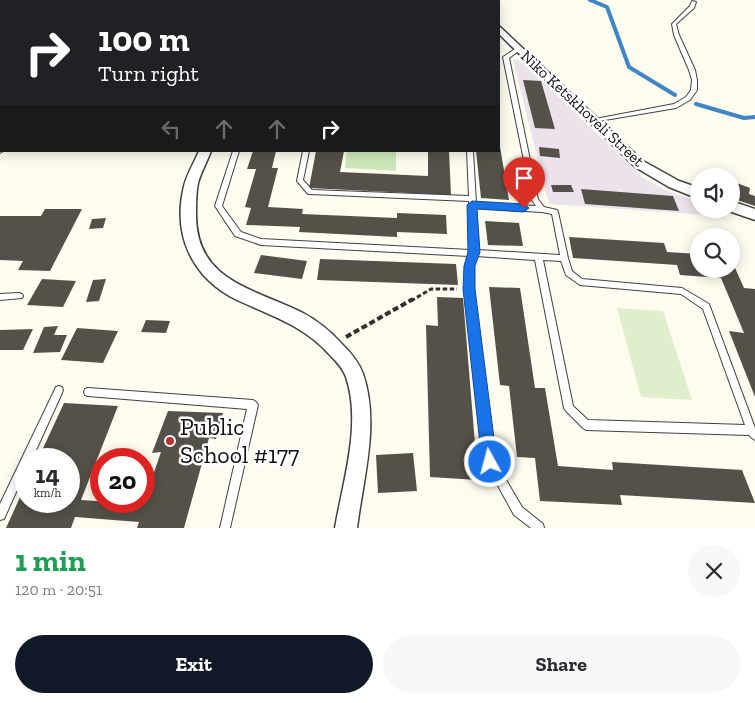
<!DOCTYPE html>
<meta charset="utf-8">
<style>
body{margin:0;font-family:"Zilla Slab",serif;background:#f7f7f7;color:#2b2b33;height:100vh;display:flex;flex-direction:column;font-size:19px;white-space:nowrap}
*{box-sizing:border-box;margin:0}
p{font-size:16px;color:#7c7c81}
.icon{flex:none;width:28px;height:28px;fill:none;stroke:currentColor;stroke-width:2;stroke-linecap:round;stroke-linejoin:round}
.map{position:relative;height:528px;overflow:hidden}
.side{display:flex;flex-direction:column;background:#fff;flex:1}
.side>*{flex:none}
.guide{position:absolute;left:0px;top:0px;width:500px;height:152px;box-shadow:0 2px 12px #0003;background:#202124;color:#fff;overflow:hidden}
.tools{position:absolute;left:690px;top:168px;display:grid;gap:10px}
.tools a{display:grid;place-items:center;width:50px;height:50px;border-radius:50%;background:#fff;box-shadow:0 2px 12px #0003;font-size:25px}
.speed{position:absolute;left:15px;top:448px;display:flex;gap:10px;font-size:25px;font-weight:700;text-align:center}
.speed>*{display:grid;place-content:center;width:65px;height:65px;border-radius:50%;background:#fff;box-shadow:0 2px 12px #0003;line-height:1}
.speed small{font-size:12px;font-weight:400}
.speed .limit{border:8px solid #d22;background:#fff;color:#111}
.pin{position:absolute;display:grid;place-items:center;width:42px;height:42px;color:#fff;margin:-51px -21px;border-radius:50% 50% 50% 0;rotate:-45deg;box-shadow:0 0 5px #0007}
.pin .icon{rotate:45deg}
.me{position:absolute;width:55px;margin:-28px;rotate:353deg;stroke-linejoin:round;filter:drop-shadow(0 0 4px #0008)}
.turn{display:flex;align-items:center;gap:18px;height:105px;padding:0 15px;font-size:22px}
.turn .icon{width:65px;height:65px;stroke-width:2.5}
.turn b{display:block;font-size:35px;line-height:42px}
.lanes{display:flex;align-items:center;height:48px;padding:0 15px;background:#0003;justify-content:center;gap:25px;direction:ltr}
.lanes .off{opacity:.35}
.round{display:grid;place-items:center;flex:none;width:52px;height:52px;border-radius:26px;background:#f7f7f7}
.summary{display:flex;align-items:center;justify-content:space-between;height:85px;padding:0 15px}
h1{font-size:30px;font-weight:800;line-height:38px;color:#1e9e55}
.cta{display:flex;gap:10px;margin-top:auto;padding:10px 15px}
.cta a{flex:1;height:58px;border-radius:30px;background:#111827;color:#fff;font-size:20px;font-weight:800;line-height:58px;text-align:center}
.cta a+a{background:#f7f7f7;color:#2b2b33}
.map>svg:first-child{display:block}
.industrial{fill:#ece2ec}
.green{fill:#cee7ba}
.pitch{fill:#e0efcb}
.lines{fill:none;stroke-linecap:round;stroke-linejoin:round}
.stream{stroke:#4086c7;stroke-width:4}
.building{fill:#56504a}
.service-casing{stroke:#414141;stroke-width:2}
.minor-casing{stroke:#414141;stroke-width:3}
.path-far1{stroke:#303030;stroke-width:3;stroke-dasharray:4.5 2.5;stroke-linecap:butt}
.path{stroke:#303030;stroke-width:4;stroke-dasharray:6 3;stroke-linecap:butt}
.service{fill:#fff;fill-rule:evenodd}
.minor{fill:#fff;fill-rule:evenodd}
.route{fill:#1a73e8;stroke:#114b97}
.poi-dot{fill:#b7312c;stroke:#fff;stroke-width:2}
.labels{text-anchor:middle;stroke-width:5;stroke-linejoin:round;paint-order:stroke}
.far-street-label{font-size:16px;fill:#0e0e0e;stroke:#fff}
.near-poi-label{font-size:24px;fill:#0e0e0e;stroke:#fff;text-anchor:start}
</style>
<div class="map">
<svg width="755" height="528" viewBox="0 0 755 528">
<rect width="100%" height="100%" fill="#fefcef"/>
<!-- industrial -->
<path class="industrial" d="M 519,59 L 643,178 L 665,190 L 699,202 L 699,209 L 722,211 L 721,216 L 549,204 L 513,60 Z"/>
<!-- green -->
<path class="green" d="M 347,151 L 396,151 L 396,171 L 345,168 Z"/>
<!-- pitch -->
<path class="pitch" d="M 617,308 L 663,311 L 692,400 L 641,397 Z"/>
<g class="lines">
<!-- stream -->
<g class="stream">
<path d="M 590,0 L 607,7 L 629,67 L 675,95"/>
<path d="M 696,104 L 744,118 L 755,117"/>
</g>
</g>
<!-- building -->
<g class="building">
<path d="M 523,80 L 541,81 L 555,129 L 535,128 Z"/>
<path d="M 499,141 L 509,200 L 481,198 L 476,151 L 499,151 Z"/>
<path d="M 539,147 L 559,149 L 560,158 L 540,156 Z"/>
<path d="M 253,151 L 276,151 L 272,168 L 278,168 L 268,207 L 303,209 L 302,214 L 397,218 L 397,213 L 446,215 L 447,234 L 397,232 L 397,237 L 299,232 L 300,227 L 246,225 L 251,208 L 245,207 L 256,169 L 247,169 Z"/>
<path d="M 316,151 L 344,151 L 340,172 L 428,176 L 428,151 L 449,151 L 451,195 L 309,188 Z"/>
<path d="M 734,182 L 750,188 L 749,194 L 755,196 L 755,206 L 731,198 Z"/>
<path d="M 551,185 L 571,185 L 574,192 L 553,192 Z"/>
<path d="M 581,189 L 673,196 L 679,211 L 585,204 Z"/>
<path d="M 45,209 L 82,209 L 50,271 L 18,270 L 23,261 L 0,260 L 0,216 L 41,216 Z"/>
<path d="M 106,218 L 103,228 L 89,229 L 92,219 Z"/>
<path d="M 485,221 L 519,223 L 523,246 L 488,245 Z"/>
<path d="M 569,237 L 664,243 L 667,252 L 699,254 L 699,269 L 731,269 L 731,259 L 744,288 L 755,289 L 755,397 L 729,331 L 744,333 L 721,278 L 680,275 L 677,265 L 573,258 Z"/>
<path d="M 261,255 L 307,261 L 302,279 L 254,273 Z"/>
<path d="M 320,259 L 456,264 L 458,285 L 317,280 Z"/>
<path d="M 42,279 L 76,281 L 63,307 L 27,305 Z"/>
<path d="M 106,279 L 99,301 L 86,302 L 93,280 Z"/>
<path d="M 489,287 L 520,288 L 535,388 L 545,388 L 558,466 L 613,470 L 612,462 L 742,470 L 755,503 L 620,495 L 622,505 L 540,501 L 535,458 L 517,457 L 509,386 L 500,385 Z"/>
<path d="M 437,297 L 463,298 L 478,480 L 430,477 L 426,325 L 438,326 Z"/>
<path d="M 146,320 L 170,321 L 166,333 L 141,332 Z"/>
<path d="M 58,326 L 54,335 L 67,335 L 60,352 L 33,353 L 44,327 Z"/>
<path d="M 77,328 L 118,331 L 103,363 L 61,360 Z"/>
<path d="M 33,329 L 23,350 L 0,350 L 0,330 Z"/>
<path d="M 64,403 L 118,406 L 81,500 L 143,504 L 161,452 L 152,453 L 168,411 L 223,413 L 216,439 L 209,438 L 184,528 L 137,528 L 139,522 L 75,517 L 71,528 L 6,528 L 26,484 L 26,501 L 69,501 L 69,459 L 38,459 Z"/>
<path d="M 413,453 L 417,491 L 378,493 L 376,455 Z"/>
</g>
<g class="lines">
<!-- service casing -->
<g class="service-casing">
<g id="service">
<path d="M 692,1 L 696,2 L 694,8 L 676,24 L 679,35 L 695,70 L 697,80 L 697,90 L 690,100 L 676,108 L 593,122 L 592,121 L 595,119 L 674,104 L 686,97 L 691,90 L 692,80 L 689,70 L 674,35 L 672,24 L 690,6 Z"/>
<path d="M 518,47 L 523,48 L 509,58 L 538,199 L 544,207 L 557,210 L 558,212 L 568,258 L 572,271 L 582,279 L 682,288 L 709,304 L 755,428 L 755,440 L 752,438 L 749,435 L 586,430 L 583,428 L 566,411 L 564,408 L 535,260 L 476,256 L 473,266 L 473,289 L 495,461 L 522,507 L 543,524 L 544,528 L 531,528 L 514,515 L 485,462 L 465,289 L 465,266 L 469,256 L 261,245 L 235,236 L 215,206 L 233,151 L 239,151 L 222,206 L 241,232 L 261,239 L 470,250 L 469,201 L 310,194 L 308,194 L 297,181 L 303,151 L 309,151 L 303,180 L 312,190 L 469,196 L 467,151 L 473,151 L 476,203 L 536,206 L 532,200 L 503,57 ZM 476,208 L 542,212 L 552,214 L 560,255 L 478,250 ZM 543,260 L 561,261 L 566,275 L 580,285 L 681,294 L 703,309 L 745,425 L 588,420 L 573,406 Z"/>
<path d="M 0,148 L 1,148 L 1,151 L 3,151 L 0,153 Z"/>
<path d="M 19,293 L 22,294 L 23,296 L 22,298 L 0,300 L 0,294 Z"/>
<path d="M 59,386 L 62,387 L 63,390 L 62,393 L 32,459 L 26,459 L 26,470 L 4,519 L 0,520 L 0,504 L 56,387 Z"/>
<path d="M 88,388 L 253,400 L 256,402 L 258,405 L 230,528 L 220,528 L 247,409 L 88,396 L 85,395 L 84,392 L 85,389 Z"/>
</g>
</g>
<!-- minor casing -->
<g class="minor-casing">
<g id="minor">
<rect x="283" y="0" width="12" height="1"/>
<path d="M 499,26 L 643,161 L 679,181 L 699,188 L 699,199 L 669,187 L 635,167 L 499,34 Z"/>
<path d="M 1,100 L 1,108 L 0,109 L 0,101 Z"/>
<path d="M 199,151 L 211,151 C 207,162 201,172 198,183 C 196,193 196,203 196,213 C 195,282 254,288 303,313 C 318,321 330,331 341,343 C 350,352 359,362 363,374 C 380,423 363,479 357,528 L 335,528 C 343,481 362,424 346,377 C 343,368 335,360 328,353 C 304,326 270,315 237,300 C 192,278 172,235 184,186 C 187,174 194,163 199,151 Z"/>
<path d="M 731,201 L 755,209 L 755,220 L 726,210 L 731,209 Z"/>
</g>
</g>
<!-- path-far1 -->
<path class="path-far1" d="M 411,301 L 431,289 L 457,289"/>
<!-- path -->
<path class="path" d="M 346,337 L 413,299"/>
<!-- service -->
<use href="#service" class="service"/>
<!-- minor -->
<use href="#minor" class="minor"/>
</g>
<!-- route -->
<path class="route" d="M 472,201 L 524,204 L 529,208 L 524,212 L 477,209 L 480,252 L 475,266 L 475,289 L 497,462 L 495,467 L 490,469 L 484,467 L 482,462 L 463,289 L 464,266 L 468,252 L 467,205 Z"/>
<!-- markers -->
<circle class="poi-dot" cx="170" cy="441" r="5"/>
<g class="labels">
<!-- far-street labels -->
<g class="far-street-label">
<text transform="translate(583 108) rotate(43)" y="6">Niko Ketskhoveli Street</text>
</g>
<!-- near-poi labels -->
<g class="near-poi-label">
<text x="180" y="435">Public<tspan x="180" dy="28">School #177</tspan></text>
</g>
</g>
</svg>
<div class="tools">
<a><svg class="icon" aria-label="sound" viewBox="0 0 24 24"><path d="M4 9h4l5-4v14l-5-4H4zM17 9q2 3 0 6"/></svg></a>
<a><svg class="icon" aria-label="search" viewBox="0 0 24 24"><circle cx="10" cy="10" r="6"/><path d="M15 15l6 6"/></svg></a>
</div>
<div class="speed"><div>14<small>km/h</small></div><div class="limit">20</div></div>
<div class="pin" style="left:524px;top:208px;background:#d93025"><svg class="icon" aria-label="arrive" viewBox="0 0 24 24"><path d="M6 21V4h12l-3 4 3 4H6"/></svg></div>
<svg class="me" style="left:490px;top:462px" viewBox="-20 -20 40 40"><circle r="17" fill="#1a73e8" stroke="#fff" stroke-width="3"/><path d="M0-11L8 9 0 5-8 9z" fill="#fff"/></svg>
<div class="guide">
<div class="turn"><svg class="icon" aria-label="right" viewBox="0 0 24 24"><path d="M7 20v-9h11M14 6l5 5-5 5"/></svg><div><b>100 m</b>Turn right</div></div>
<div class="lanes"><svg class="icon off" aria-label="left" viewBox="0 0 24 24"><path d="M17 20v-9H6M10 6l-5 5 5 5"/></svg><svg class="icon off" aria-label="ahead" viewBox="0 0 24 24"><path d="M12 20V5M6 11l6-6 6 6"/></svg><svg class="icon off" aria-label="ahead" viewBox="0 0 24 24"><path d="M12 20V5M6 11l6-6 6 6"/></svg><svg class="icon" aria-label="right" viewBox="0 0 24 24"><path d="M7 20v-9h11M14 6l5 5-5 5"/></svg></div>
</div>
</div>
<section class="side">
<div class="summary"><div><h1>1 min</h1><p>120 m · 20:51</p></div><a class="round"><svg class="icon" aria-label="close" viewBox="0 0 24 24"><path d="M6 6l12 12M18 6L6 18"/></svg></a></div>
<div class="cta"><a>Exit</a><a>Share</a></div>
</section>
